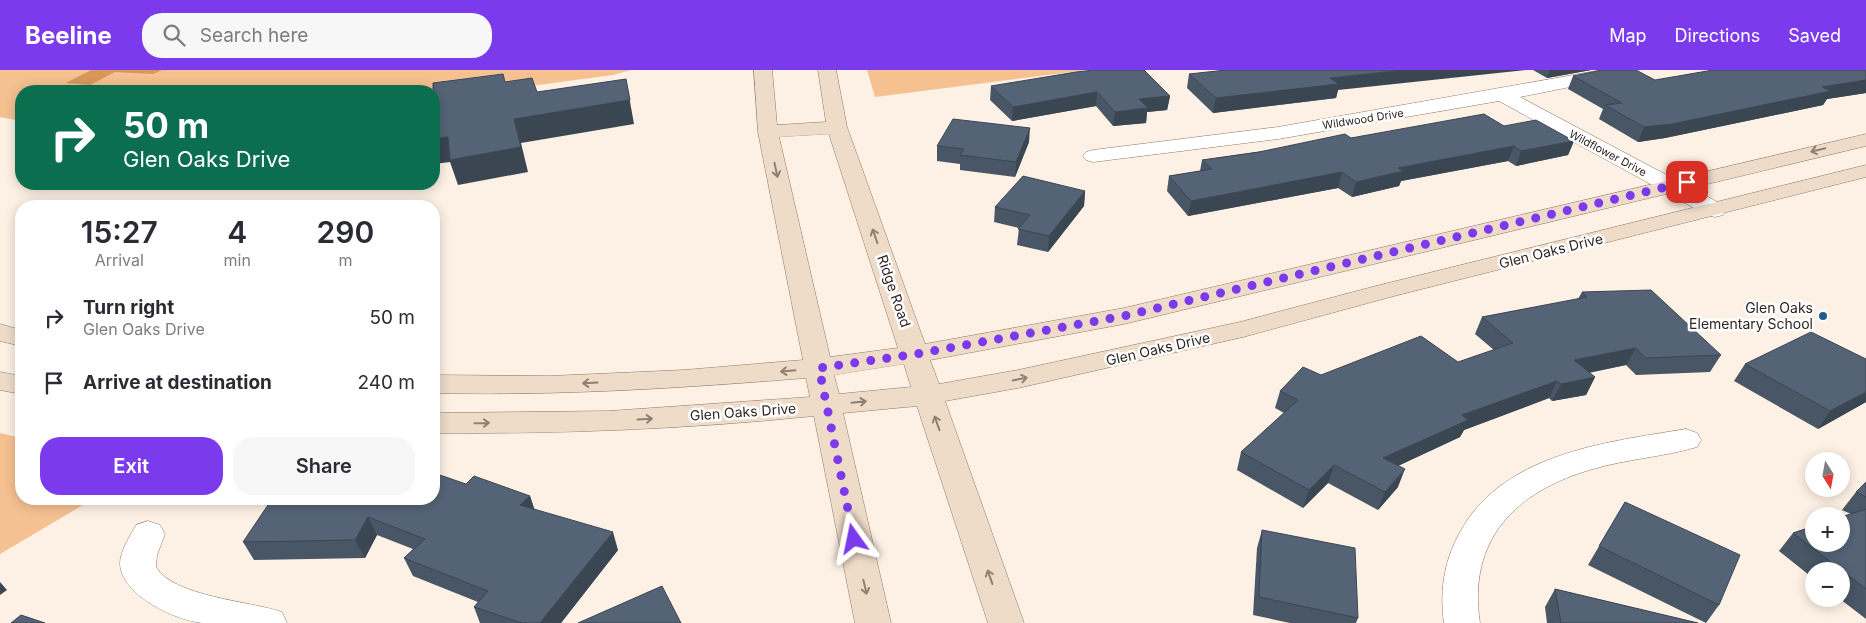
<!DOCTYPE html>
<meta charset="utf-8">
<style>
body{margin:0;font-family:Inter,sans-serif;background:#f7f7f7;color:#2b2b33;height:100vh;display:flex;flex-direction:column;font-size:19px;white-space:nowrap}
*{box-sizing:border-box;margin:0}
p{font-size:16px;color:#7c7c81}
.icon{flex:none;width:28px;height:28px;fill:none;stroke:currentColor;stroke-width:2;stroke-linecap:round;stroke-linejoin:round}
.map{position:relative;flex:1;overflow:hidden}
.panel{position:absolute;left:15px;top:130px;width:425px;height:305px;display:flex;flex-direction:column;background:#fff;border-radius:20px;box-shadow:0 2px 12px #0003}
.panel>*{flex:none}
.guide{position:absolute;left:15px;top:15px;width:425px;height:105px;border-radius:20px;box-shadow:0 2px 12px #0003;background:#0b6e4f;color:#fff;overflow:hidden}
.needle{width:32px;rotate:169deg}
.controls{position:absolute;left:1805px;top:382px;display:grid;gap:10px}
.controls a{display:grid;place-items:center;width:45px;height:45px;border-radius:50%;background:#fff;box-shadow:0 2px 12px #0003;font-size:25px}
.pin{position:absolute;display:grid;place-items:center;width:42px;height:42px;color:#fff;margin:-21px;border-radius:10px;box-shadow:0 2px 8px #0006}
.me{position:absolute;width:55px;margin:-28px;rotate:348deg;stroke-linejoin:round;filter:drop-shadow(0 0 4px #0008)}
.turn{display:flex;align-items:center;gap:18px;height:105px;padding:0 25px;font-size:22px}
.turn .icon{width:65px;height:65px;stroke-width:2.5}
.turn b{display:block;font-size:35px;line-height:42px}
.eta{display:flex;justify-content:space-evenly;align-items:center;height:85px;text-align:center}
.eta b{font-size:30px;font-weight:600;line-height:35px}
.cta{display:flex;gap:10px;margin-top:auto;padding:10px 25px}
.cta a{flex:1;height:58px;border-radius:20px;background:#7c3aed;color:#fff;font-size:20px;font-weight:600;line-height:58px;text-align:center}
.cta a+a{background:#f7f7f7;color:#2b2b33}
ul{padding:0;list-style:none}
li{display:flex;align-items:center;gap:15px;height:65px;padding:0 25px}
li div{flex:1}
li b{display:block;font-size:19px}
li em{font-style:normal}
header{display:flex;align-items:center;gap:30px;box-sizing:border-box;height:70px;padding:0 25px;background:#7c3aed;color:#fff}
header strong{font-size:24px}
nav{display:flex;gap:28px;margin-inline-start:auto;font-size:18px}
.search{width:350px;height:45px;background:#f7f7f7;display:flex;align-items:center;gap:12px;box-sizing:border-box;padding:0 18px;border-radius:20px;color:#7c7c81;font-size:19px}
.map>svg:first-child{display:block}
.green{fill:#f6c191}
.water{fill:#d8985b}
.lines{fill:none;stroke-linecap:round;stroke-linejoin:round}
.street-casing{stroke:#8c7968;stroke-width:1}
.secondary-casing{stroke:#8c7968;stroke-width:1}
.street{fill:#fff;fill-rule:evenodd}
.secondary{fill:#eedcc9;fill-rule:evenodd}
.wall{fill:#485665}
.shaded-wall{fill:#3b4653}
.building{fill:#546476;stroke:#3b4653}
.oneway{stroke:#8e8174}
.route{stroke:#7c3aed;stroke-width:9;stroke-dasharray:0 16.2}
.poi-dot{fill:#235a92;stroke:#fff;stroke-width:2}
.labels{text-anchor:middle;stroke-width:5;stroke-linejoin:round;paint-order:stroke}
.far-street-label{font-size:11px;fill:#2d261f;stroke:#fff}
.street-label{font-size:14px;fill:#2d261f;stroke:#fff}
.poi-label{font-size:14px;fill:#2d261f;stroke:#fff;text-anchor:end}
</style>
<header>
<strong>Beeline</strong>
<div class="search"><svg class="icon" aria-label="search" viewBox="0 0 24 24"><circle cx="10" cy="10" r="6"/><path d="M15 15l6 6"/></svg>Search here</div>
<nav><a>Map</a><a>Directions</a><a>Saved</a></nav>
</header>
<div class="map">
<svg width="1866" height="553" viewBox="0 0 1866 553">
<rect width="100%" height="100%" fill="#fdf0e4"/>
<!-- green -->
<g class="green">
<path d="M 0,0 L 631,0 L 613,5 L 448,27 L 434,21 L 21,21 L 21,51 L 0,47 Z"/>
<path d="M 867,0 L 1086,0 L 875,27 Z"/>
<path d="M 0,363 L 21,368 L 21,429 L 93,429 L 0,484 Z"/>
</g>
<!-- water -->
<path class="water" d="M 91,0 L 162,0 L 153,4 L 115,2 L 90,15 L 66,13 Z"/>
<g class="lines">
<!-- street casing -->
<g class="street-casing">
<g id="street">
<path d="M 1602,0 L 1639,0 L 1636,4 L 1630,5 L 1520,27 L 1723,135 L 1726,140 L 1723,145 L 1715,147 L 1707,145 L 1499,31 L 1278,69 L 1093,92 L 1086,90 L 1083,86 L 1086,82 L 1093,80 L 1278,57 Z"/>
<path d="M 1686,359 L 1697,363 L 1701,370 L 1697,377 C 1663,387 1627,389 1593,399 C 1516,421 1467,469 1480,553 L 1444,553 C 1440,524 1443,498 1455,472 C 1495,384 1602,373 1686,359 Z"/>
<path d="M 148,451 L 160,455 L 165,464 L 157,485 L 156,497 C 174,527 250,531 282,542 L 287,553 C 260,553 231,553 203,553 C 176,551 121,525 120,494 C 120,481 130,466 136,455 Z"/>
</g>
</g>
<!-- secondary casing -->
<g class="secondary-casing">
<g id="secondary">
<path d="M 754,0 L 772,0 L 777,55 L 826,52 L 818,0 L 836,0 L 847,57 L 925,274 L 1124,238 L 1866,64 L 1866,76 L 1124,254 L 930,290 L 939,314 L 1018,300 L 1240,252 L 1376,216 L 1866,95 L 1866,107 L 1394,226 L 1243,267 L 1018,318 L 945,331 L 1024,553 L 988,553 L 917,336 L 843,343 L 891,553 L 855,553 L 814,346 C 688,359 561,364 434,363 L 434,343 L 609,341 L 810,327 L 806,308 C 682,318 558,326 434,323 L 434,305 L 550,306 L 684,300 L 803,290 L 758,62 ZM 829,64 L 898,278 L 830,287 L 779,67 ZM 904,294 L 911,317 L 839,324 L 834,305 Z"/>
<path d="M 0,254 L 21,260 L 21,276 L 0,271 Z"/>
<path d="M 0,302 L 21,306 L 21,324 L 0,320 Z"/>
</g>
</g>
<!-- street -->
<use href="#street" class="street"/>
<!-- secondary -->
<use href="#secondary" class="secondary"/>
</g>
<!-- wall -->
<g class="wall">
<path d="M 1533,0 L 1591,0 L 1547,8 Z"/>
<path d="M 1866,0 L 1866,23 L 1827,29 L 1823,35 L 1665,68 L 1638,72 L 1599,49 L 1603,39 L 1568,19 L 1573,6 L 1655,10 Z"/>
<path d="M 1189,4 L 1338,20 L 1336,28 L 1213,43 L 1187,18 Z"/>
<path d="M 991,16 L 1170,26 L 1167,40 L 1147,42 L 1146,53 L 1113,56 L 1096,36 L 1012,51 L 990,30 Z"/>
<path d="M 1504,56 L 1574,71 L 1568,85 L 1516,96 L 1508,91 L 1401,111 L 1399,116 L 1352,127 L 1338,118 L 1188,146 L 1167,121 L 1169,106 L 1200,101 L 1202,90 L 1351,68 Z"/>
<path d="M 1029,72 L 1015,107 L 960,100 L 960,94 L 937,91 L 937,76 Z"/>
<path d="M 1085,121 L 1084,136 L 1048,182 L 1017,175 L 1019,158 L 994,152 L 995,137 Z"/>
<path d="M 1582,222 L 1721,285 L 1710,302 L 1636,305 L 1626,295 L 1589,303 L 1595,307 L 1586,325 L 1552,331 L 1549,328 L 1464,360 L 1460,367 L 1398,396 L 1398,417 L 1378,440 L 1328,413 L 1303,438 L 1237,400 L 1241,382 L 1284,343 L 1275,338 L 1280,321 L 1321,305 L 1458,292 L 1494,280 L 1475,264 L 1482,247 L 1578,229 Z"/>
<path d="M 1745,294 L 1866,332 L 1818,359 L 1734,311 Z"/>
<path d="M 1866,412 L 1866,549 L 1840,529 L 1841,529 L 1841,501 L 1814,501 L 1814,509 L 1779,481 L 1793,463 L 1851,444 L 1842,440 L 1856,422 Z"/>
<path d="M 466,414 L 530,426 L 534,439 L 618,480 L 561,553 L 480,553 L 474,537 L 478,532 L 413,506 L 404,488 L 413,479 L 377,465 L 365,488 L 254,490 L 243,472 Z"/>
<path d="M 1625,432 L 1719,535 L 1706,553 L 1588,495 Z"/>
<path d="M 1262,460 L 1358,548 L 1356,553 L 1290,553 L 1253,545 L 1257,478 Z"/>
<path d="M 1555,519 L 1698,553 L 1547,553 L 1545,537 Z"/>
</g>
<!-- shaded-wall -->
<g class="shaded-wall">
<path d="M 1403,0 L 1526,0 L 1338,20 L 1336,28 L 1213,43 L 1216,28 L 1330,8 Z"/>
<path d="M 1550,0 L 1591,0 L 1547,8 Z"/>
<path d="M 626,9 L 634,54 L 521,73 L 528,102 L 458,115 L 450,92 L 434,94 L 434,69 L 514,49 Z"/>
<path d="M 1866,10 L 1866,23 L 1827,29 L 1823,35 L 1665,68 L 1638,72 L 1644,57 L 1822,17 Z"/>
<path d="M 1097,22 L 1096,36 L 1012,51 L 1013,37 Z"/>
<path d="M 1170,26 L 1167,40 L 1147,42 L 1146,53 L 1113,56 L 1115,42 L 1139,29 Z"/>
<path d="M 1030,58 L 1029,72 L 1015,107 L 1016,92 Z"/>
<path d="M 1574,71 L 1568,85 L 1516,96 L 1521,81 Z"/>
<path d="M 1514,76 L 1508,91 L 1401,111 L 1399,116 L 1352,127 L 1356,112 L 1398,98 Z"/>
<path d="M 1342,102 L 1338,118 L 1188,146 L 1191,131 Z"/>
<path d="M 283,114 L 319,114 L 286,119 Z"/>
<path d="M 1085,121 L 1084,136 L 1048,182 L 1049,166 Z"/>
<path d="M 1636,278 L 1626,295 L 1565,307 L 1574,290 Z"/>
<path d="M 1595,307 L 1586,325 L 1552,331 L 1561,314 Z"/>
<path d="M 1557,311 L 1549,328 L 1464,360 L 1460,367 L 1376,406 L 1383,388 L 1462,345 Z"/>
<path d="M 1866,322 L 1866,332 L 1818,359 L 1830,341 Z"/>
<path d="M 1334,395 L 1328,413 L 1303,438 L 1309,420 Z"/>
<path d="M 1405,399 L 1398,417 L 1378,440 L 1385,422 Z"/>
<path d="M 530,426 L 536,444 L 520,435 Z"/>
<path d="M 368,447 L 377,465 L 365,488 L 355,470 Z"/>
<path d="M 613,462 L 618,480 L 561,553 L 540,553 Z"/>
<path d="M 0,512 L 7,520 L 0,525 Z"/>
</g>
<!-- building -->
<g class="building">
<path d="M 1094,0 L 1144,0 L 1170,26 L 1139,29 L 1148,38 L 1115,42 L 1097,22 L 1013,37 L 991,16 L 1076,2 Z"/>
<path d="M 1226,0 L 1403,0 L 1330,8 L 1339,14 L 1216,28 L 1189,4 Z"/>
<path d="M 1602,0 L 1636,0 L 1655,10 L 1713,0 L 1866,0 L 1866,10 L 1822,17 L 1831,21 L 1672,54 L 1644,57 L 1605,35 L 1622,33 L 1573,6 Z"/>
<path d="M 503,4 L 505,12 L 532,8 L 537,22 L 626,9 L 630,30 L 514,49 L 521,77 L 450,90 L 448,67 L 434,69 L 434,21 L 433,21 L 433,13 Z"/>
<path d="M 1484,44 L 1504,56 L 1536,50 L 1574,71 L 1521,81 L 1514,76 L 1398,98 L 1404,101 L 1356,112 L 1342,102 L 1191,131 L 1169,106 L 1212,99 L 1202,90 L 1259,82 L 1345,64 L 1351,68 Z"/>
<path d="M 953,49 L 1030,58 L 1016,92 L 960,85 L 964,79 L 937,76 Z"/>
<path d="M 1023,106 L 1085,121 L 1049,166 L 1018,159 L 1030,145 L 995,137 Z"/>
<path d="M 1651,220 L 1721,285 L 1645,288 L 1636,278 L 1574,290 L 1595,307 L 1561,314 L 1557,311 L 1462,345 L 1468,350 L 1383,388 L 1405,399 L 1385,422 L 1334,395 L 1309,420 L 1241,382 L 1298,330 L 1280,321 L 1303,297 L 1321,305 L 1421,266 L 1458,292 L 1513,273 L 1482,247 L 1587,227 L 1582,222 Z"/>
<path d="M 1811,262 L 1866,289 L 1866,322 L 1830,341 L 1745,294 Z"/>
<path d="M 434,403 L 466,414 L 474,406 L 530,426 L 520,435 L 613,462 L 540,553 L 522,553 L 474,537 L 488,521 L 404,488 L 425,469 L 368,447 L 355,470 L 243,472 L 272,429 L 434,429 Z"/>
<path d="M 1866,412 L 1866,427 L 1856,422 Z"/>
<path d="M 1625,432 L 1740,485 L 1719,535 L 1599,476 Z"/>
<path d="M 1866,439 L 1866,519 L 1793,463 L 1814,456 L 1814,474 L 1841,474 L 1841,447 Z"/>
<path d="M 1262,460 L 1355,478 L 1358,548 L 1259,527 Z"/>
<path d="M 662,516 L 681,553 L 578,553 Z"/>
<path d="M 1555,519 L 1698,553 L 1561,553 Z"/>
<path d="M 21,545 L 45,553 L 11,553 Z"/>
</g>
<!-- one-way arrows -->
<defs><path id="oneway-shaft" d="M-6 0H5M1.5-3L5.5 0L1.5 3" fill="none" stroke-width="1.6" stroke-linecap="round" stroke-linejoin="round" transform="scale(1.25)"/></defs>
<g class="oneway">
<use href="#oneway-shaft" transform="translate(1818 80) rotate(167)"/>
<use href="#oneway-shaft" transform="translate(776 100) rotate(78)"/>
<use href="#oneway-shaft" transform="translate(875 166) rotate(-109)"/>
<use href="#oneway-shaft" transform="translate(788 301) rotate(175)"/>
<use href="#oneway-shaft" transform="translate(1020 309) rotate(-11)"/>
<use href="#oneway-shaft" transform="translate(590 313) rotate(177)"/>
<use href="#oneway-shaft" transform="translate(859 332) rotate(-6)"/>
<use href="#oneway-shaft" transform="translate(645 349) rotate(-3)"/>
<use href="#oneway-shaft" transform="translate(482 353) rotate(-1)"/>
<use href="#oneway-shaft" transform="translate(937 353) rotate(-109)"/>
<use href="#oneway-shaft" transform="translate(990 507) rotate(-109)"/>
<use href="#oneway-shaft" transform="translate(865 517) rotate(77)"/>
</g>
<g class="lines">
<!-- route -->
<path class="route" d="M 854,469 L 819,298 L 916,284 L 1124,246 L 1687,112"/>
</g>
<!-- markers -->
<circle class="poi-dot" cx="1823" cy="246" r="5"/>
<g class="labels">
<!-- far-street labels -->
<g class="far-street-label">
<text transform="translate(1363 49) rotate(-9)" y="4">Wildwood Drive</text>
<text transform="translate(1608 83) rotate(28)" y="4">Wildflower Drive</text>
</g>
<!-- street labels -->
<g class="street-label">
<text transform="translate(1551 181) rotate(-14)" y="5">Glen Oaks Drive</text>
<text transform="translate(894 221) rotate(71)" y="5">Ridge Road</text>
<text transform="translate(1158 279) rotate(-13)" y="5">Glen Oaks Drive</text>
<text transform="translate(743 342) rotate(-4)" y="5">Glen Oaks Drive</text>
</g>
<!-- poi labels -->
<g class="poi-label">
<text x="1813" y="243">Glen Oaks<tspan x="1813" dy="16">Elementary School</tspan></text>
</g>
</g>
</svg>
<div class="controls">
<a><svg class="needle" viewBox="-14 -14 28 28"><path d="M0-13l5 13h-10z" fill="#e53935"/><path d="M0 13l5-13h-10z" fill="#7c7c81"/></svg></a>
<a>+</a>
<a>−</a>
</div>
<div class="pin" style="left:1687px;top:112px;background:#d93025"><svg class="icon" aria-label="arrive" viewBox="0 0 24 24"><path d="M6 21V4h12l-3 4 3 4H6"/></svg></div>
<svg class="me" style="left:854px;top:469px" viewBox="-20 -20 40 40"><path d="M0-17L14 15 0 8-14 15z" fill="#7c3aed" stroke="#fff" stroke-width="4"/></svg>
<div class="guide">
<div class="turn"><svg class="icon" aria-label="right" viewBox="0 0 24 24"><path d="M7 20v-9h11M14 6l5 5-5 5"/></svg><div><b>50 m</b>Glen Oaks Drive</div></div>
</div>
<section class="panel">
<div class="eta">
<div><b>15:27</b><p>Arrival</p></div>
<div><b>4</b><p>min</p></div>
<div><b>290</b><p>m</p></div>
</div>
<ul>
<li><svg class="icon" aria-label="right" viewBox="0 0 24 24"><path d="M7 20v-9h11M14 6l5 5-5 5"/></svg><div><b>Turn right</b><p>Glen Oaks Drive</p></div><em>50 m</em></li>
<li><svg class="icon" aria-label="arrive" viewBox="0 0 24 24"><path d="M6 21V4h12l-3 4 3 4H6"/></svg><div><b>Arrive at destination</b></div><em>240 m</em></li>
</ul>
<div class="cta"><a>Exit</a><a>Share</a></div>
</section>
</div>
